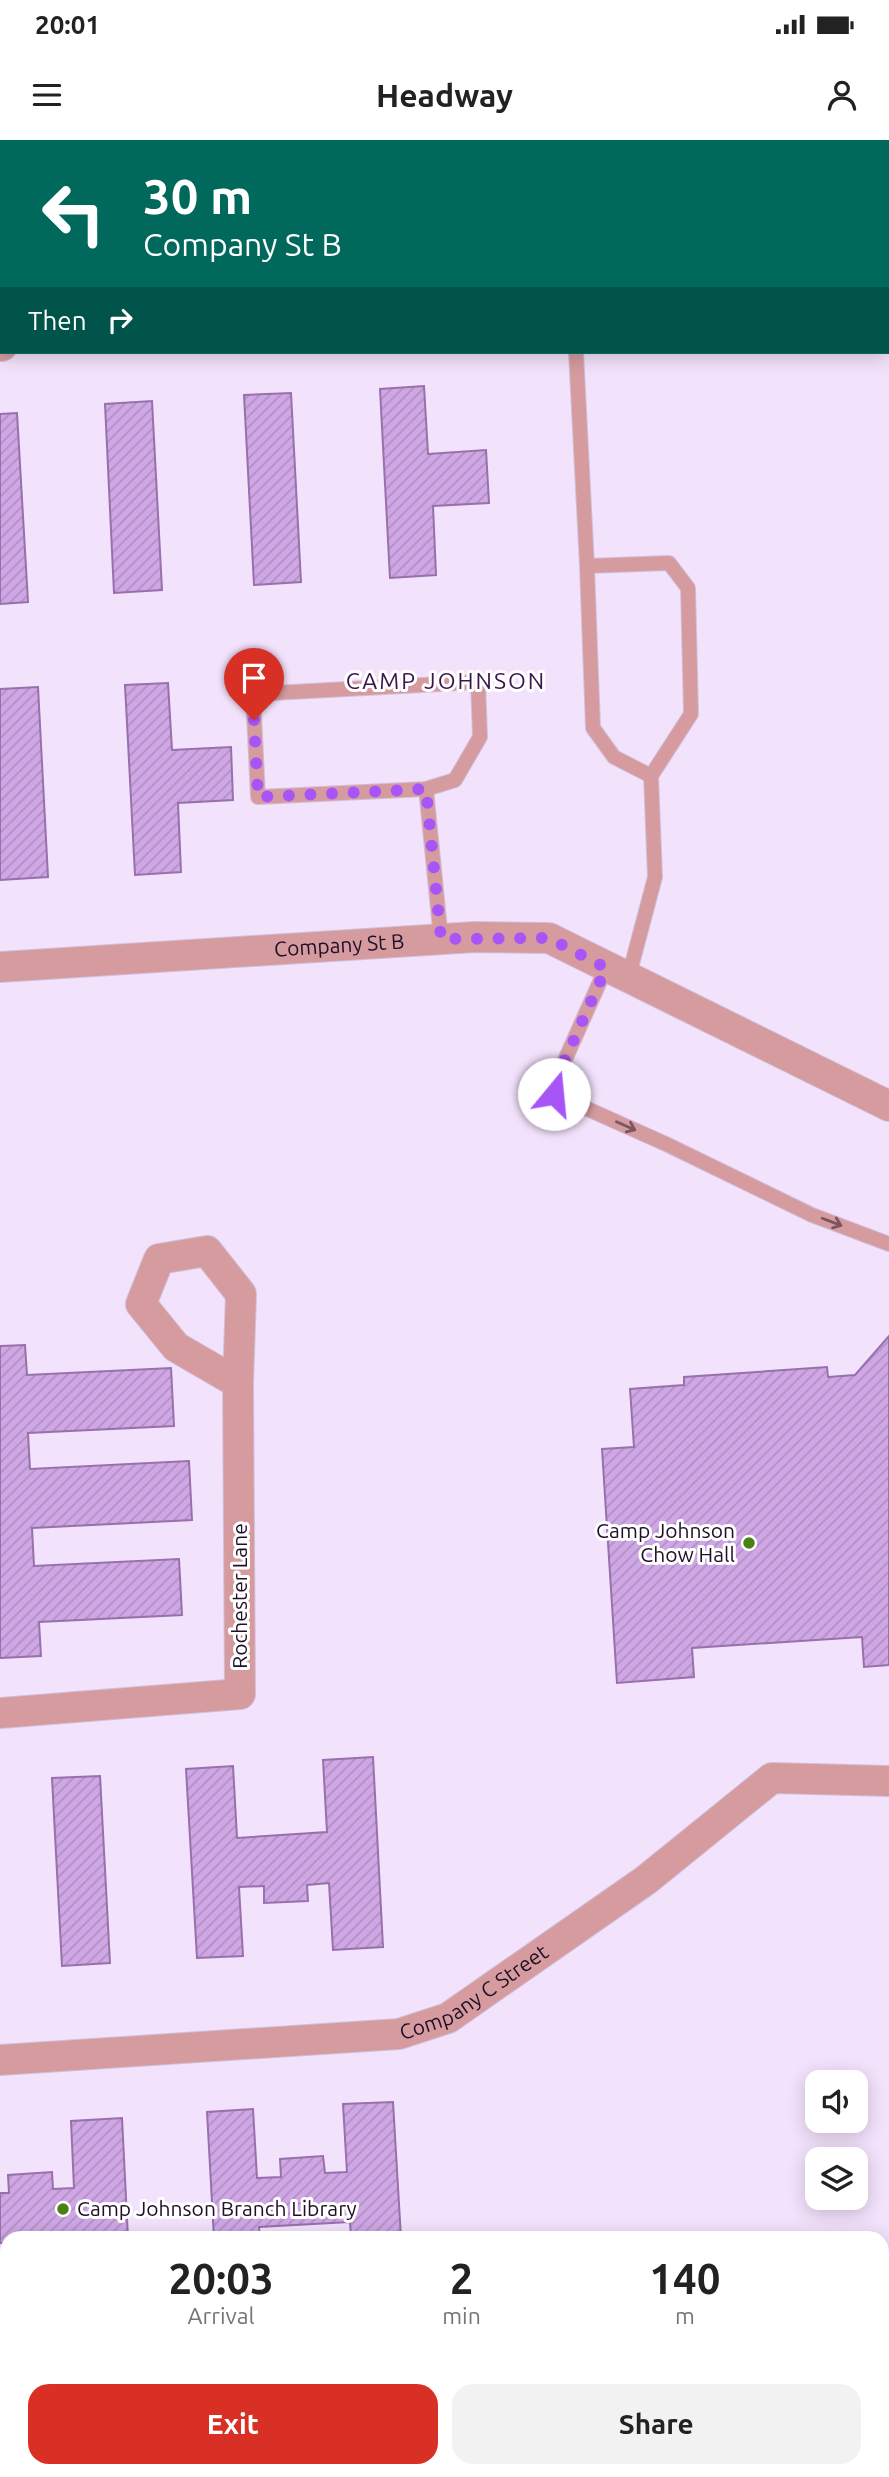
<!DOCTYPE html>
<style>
body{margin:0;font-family:Ubuntu,sans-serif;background:#f2f2f2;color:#222;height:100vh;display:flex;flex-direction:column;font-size:26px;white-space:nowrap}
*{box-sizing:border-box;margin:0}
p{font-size:23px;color:#767676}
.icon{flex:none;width:38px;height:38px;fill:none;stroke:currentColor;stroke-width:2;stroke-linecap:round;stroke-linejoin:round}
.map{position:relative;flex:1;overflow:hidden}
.side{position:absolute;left:0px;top:2091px;width:889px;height:247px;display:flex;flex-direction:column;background:#fff;border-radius:21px 21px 0 0;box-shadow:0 4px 18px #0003}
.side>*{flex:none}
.guide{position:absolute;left:0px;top:0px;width:889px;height:214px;box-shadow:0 4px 18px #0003;background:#00695c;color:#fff;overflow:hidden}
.fabs{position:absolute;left:805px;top:1930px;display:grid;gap:14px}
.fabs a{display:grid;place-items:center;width:63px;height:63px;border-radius:14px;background:#fff;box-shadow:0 4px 18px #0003;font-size:35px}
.pin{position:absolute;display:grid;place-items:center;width:60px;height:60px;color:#fff;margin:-72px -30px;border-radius:50% 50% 50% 0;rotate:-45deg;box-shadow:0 0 7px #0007}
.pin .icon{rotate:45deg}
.me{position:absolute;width:77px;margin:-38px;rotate:17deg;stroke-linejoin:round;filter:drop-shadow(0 0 5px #0008)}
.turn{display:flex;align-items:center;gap:24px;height:147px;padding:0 28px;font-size:32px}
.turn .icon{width:91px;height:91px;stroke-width:2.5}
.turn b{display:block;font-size:49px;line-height:60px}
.then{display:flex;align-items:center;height:66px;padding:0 28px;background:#0003;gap:14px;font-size:26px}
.eta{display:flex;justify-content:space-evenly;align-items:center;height:119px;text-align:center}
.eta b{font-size:42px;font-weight:700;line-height:49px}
.primary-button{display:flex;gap:14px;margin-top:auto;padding:14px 28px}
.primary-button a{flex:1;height:80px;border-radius:21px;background:#d93025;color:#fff;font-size:28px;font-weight:700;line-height:80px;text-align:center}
.primary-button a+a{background:#f2f2f2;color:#222}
.status{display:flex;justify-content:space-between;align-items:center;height:49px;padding:0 35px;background:#fff;direction:ltr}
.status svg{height:19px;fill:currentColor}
header{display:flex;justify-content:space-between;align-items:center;height:91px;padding:0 28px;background:#fff;font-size:32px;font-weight:700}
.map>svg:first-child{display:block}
.building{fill:url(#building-hatch);stroke:#9770ac;stroke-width:2}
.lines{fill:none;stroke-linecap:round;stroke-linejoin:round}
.lane-casing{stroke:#d1c0da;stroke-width:16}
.street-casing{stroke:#d1c0da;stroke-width:32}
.lane{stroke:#d59b9f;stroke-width:14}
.street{stroke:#d59b9f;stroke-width:30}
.oneway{stroke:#7a5663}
.route{stroke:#a855f7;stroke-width:12;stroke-dasharray:0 21.6}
.poi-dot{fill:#4b8015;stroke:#fff;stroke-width:2.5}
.labels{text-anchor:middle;stroke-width:6;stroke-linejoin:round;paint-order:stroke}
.street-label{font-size:21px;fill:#1f1027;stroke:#fff}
.poi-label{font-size:21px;fill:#1f1027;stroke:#fff;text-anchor:end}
.neighbourhood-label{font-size:23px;letter-spacing:2px;fill:#3a164b;stroke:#fff}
</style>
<div class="status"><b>20:01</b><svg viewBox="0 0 49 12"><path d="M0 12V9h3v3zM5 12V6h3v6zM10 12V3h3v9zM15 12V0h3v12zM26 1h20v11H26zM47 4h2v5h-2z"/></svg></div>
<header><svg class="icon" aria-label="menu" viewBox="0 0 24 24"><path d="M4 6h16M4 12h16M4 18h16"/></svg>Headway<svg class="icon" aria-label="person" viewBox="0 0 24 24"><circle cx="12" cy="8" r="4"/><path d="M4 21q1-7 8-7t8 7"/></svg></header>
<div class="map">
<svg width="889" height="2337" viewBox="0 0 889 2337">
<defs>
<pattern id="building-hatch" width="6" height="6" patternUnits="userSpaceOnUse" patternTransform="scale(1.75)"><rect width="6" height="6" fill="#cfa7e5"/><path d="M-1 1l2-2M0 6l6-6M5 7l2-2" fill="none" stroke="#b18fc4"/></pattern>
</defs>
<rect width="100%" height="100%" fill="#f3e2fc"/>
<!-- building -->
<g class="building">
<path d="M 0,0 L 6,2 L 2,2 L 0,116 Z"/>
<rect x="363" y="0" width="103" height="2"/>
<path d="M 424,246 L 428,314 L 486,310 L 489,363 L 433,366 L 436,435 L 390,438 L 380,249 Z"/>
<path d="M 291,253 L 301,442 L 254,445 L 244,255 Z"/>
<path d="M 152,261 L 162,450 L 114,453 L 105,264 Z"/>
<path d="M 17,273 L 28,462 L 0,464 L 0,274 Z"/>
<path d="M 168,543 L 172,610 L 231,607 L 233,660 L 178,663 L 181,732 L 135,735 L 125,545 Z"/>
<path d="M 38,547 L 48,737 L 0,740 L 0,549 Z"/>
<path d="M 889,1196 L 889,1525 L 864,1527 L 862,1497 L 692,1508 L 694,1537 L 617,1543 L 602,1309 L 634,1307 L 630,1249 L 684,1245 L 684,1237 L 827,1227 L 828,1237 L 855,1235 Z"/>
<path d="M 25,1205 L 27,1235 L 171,1228 L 174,1286 L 28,1293 L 30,1329 L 189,1321 L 192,1380 L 32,1388 L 34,1426 L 179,1419 L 182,1475 L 39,1482 L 41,1516 L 0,1518 L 0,1206 Z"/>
<path d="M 373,1617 L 383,1807 L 333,1810 L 329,1743 L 307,1745 L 308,1761 L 264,1763 L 264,1746 L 239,1747 L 243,1816 L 197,1818 L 186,1629 L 233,1626 L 237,1698 L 327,1692 L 323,1620 Z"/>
<path d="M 100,1636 L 110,1823 L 62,1826 L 52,1638 Z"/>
<path d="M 393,1962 L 401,2098 L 351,2098 L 350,2082 L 259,2087 L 260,2098 L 214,2098 L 207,1972 L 253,1969 L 257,2038 L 281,2037 L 280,2019 L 323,2016 L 325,2033 L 347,2032 L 343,1964 Z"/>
<path d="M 122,1978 L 128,2098 L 7,2098 L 7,2103 L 0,2103 L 0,2053 L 9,2053 L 8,2035 L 52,2032 L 53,2049 L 74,2048 L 71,1981 Z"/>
<path d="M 0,2264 L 4,2336 L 82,2331 L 145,2331 L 145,2337 L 0,2337 Z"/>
<path d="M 229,2331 L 416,2331 L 417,2337 L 229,2337 Z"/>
</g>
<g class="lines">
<!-- lane casing -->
<g class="lane-casing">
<g id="lane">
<path d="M 567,0 L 567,2"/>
<path d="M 576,212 L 587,426"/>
<path d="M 478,542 L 480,597 L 455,640 L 426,649 L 258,657 L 253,554 Z"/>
<path d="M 426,649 L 441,799"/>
<path d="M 606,828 L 560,931 L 554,954 L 666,1004 L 812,1075 L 889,1104"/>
<path d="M 628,839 L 655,737 L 651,636 L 691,574 L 688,448 L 669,423 L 587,426 L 593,588 L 614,617 L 651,636"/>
</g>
</g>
<!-- street casing -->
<g class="street-casing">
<g id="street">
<path d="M 0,206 L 2,206"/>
<path id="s1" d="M 0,827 L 475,797 L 549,798 L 889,966"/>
<path d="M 0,1573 L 240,1554 L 238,1243 L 241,1154 L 207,1111 L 159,1119 L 141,1164 L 176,1207 L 238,1243"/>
<path id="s2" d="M 0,1920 L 399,1894 L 448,1878 L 646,1740 L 772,1638 L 889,1641"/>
</g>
</g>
<!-- lane -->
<use href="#lane" class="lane"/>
<!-- street -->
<use href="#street" class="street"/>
</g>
<!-- one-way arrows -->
<defs><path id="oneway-shaft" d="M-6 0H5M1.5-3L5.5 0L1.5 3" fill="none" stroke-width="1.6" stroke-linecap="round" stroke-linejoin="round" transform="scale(1.75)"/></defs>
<g class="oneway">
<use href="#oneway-shaft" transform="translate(626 986) rotate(24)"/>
<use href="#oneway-shaft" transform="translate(832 1082) rotate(21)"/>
</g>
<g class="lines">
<!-- route -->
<path class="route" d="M 254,580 L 258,657 L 426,649 L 441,799 L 549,798 L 606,828 L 560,931 L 554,954"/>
</g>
<!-- markers -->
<g class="poi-dot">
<circle cx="749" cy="1403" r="7"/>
<circle cx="63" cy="2069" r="7"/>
</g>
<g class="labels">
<!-- street labels -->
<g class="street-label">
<text dy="7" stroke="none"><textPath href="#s1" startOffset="340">Company St B</textPath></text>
<text transform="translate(240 1456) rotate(-90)" y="7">Rochester Lane</text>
<text dy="7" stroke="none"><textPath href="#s2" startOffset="486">Company C Street</textPath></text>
</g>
<!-- poi labels -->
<g class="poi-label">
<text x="735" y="1398">Camp Johnson<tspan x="735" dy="24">Chow Hall</tspan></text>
<text x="77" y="2076" text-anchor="start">Camp Johnson Branch Library</text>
</g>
<!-- neighbourhood labels -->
<g class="neighbourhood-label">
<text x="446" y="549">CAMP JOHNSON</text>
</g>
</g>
</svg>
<div class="fabs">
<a><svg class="icon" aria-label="sound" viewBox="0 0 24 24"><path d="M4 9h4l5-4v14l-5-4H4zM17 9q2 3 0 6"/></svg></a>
<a><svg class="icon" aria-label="layers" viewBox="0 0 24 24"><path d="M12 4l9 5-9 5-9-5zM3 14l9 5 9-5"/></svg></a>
</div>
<div class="pin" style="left:254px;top:580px;background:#d93025"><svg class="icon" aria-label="arrive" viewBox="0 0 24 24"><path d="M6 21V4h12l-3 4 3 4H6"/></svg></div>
<svg class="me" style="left:554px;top:954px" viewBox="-20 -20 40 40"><circle r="19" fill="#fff"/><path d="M0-13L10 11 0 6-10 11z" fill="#a855f7"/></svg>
<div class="guide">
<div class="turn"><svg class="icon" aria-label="left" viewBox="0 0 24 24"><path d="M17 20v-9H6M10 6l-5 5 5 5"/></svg><div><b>30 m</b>Company St B</div></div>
<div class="then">Then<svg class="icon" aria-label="right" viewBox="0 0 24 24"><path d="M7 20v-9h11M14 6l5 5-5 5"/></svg></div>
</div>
<section class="side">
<div class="eta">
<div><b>20:03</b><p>Arrival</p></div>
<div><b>2</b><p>min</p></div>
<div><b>140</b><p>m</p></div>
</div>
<div class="primary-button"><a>Exit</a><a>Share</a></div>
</section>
</div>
